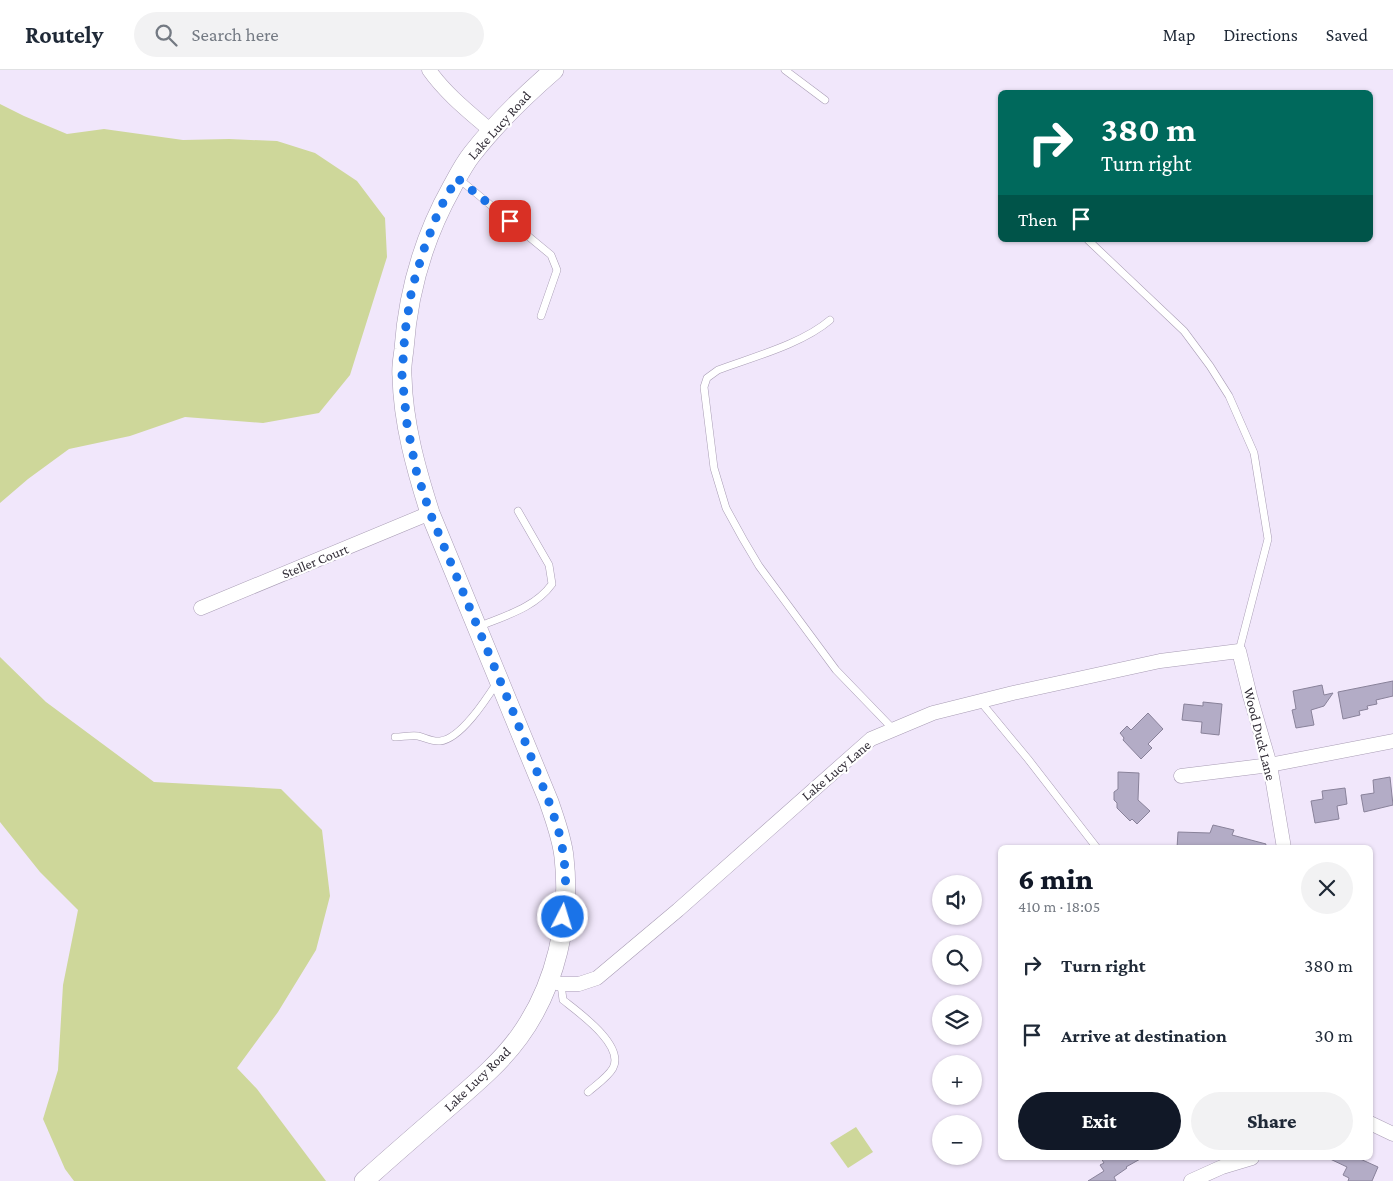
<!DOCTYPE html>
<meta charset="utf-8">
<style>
body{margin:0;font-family:"Crimson Pro",serif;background:#f2f2f3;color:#1f2937;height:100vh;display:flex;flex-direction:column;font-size:19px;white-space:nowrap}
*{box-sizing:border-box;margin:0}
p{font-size:16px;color:#747a83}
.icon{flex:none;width:28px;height:28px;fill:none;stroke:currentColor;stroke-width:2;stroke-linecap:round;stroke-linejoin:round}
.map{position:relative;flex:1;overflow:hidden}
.side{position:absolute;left:998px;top:775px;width:375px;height:315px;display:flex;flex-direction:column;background:#fff;border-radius:8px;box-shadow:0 1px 4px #0004}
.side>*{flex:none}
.top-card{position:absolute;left:998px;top:20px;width:375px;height:152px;border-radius:8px;box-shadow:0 1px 4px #0004;background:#00695c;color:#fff;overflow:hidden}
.fabs{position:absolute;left:932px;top:805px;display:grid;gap:10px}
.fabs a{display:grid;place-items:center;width:50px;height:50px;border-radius:50%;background:#fff;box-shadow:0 1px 4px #0004;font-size:25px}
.pin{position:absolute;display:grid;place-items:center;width:42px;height:42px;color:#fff;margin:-21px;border-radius:10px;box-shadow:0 2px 8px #0006}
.me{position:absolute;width:55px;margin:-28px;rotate:5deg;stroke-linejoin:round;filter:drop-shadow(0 0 4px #0008)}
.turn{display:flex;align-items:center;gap:18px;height:105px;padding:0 20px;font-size:22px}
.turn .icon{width:65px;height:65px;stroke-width:2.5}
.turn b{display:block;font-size:35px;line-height:42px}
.then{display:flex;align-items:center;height:48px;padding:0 20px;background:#0003;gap:10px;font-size:19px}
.round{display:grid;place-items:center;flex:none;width:52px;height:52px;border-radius:26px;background:#f2f2f3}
.summary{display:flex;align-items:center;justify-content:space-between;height:85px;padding:0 20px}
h1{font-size:30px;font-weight:800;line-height:38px;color:#111827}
.action{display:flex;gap:10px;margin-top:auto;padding:10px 20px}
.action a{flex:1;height:58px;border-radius:30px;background:#111827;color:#fff;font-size:20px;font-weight:800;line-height:58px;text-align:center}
.action a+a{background:#f2f2f3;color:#1f2937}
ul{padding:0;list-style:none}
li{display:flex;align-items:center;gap:15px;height:70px;padding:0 20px}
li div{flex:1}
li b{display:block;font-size:19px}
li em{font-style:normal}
header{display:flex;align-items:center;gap:30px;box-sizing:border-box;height:70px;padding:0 25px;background:#fff;border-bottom:1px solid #e0e1e3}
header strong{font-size:24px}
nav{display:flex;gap:28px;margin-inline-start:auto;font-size:18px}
.search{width:350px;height:45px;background:#f2f2f3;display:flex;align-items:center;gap:12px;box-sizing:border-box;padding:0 18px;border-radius:28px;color:#747a83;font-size:19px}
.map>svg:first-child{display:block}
.green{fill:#ced79a}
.building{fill:#b3acc6;stroke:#89829a}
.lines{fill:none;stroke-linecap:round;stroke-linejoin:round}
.lane-casing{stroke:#a89cb4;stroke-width:8}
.street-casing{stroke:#a89cb4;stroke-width:15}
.secondary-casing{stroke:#a89cb4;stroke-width:20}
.lane{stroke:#fff;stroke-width:7}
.street{stroke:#fff;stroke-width:14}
.secondary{stroke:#fff;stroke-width:19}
.route{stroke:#1a73e8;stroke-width:9;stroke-dasharray:0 16.2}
.labels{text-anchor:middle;stroke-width:4.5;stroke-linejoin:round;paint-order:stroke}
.street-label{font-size:14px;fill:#312c36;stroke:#fff}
</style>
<header>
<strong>Routely</strong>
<div class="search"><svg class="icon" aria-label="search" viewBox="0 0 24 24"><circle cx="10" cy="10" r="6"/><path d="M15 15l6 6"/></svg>Search here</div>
<nav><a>Map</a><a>Directions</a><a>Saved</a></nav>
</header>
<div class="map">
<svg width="1393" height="1111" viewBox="0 0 1393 1111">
<rect width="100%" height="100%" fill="#f1e7fb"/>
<!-- green -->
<g class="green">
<path d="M 0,34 L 24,46 L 67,64 L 104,59 L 183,70 L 229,69 L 277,71 L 315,83 L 357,111 L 385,148 L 387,187 L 350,305 L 319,343 L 263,353 L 185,347 L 130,366 L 69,379 L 28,409 L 0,433 Z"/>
<path d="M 0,587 L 46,632 L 154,712 L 281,719 L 322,760 L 330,826 L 316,880 L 278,942 L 237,998 L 257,1019 L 326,1111 L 74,1111 L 65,1099 L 43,1049 L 58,1000 L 63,915 L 78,840 L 40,802 L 0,752 Z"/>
<path d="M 856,1057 L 873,1082 L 848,1098 L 830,1073 Z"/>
</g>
<!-- building -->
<g class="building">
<path d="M 1393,611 L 1393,626 L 1376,630 L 1377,634 L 1367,636 L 1368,639 L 1359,641 L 1360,645 L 1343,649 L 1338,622 Z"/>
<path d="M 1322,615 L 1324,625 L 1333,623 L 1324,636 L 1311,640 L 1314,655 L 1296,658 L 1292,640 L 1296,639 L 1293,621 Z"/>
<path d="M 1203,632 L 1222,634 L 1219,665 L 1201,663 L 1202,652 L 1182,650 L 1184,634 L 1203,636 Z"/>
<path d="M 1148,643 L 1163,659 L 1148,674 L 1152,678 L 1141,689 L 1123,670 L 1124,668 L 1120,663 L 1127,656 L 1131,660 Z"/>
<path d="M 1118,702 L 1139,703 L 1138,730 L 1150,741 L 1137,754 L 1132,749 L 1130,751 L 1117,738 L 1117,733 L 1114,730 L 1114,722 L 1118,719 Z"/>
<path d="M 1390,707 L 1393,735 L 1364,742 L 1361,725 L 1374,723 L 1373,710 Z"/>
<path d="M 1345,718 L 1347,734 L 1337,736 L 1339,749 L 1315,753 L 1311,731 L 1323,729 L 1322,721 Z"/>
<path d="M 1213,755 L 1234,760 L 1232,765 L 1266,774 L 1265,778 L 1177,778 L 1178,762 L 1210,763 Z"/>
<path d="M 1101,1088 L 1142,1088 L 1126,1097 L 1127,1098 L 1114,1107 L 1116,1111 L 1088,1111 L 1104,1101 L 1100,1095 L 1104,1093 Z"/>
<path d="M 1328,1088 L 1358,1088 L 1378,1097 L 1372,1111 L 1348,1111 L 1349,1108 L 1343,1105 L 1347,1097 Z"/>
</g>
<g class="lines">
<!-- lane casing -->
<g class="lane-casing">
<g id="lane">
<path d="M 785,0 L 825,30"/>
<path d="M 459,109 L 551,185 L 557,200 L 541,246"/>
<path d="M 1088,170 L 1184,261 L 1210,296 L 1229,326 L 1254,383 L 1268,469 L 1239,581"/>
<path d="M 830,250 C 802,274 753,287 718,300 L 707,308 L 704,317 L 714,398 L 726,438 L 743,469 L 759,496 L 836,600 L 893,659"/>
<path d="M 478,557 C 504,546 535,538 552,514 L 549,495 L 518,441"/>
<path d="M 980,631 L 1028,689 L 1097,778"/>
<path d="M 395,667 C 402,667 411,665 418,666 C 426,668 432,672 440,671 C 461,669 487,628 498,611"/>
<path d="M 561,914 L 563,930 C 578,942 625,975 613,998 C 608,1007 596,1015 588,1022"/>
</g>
</g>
<!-- street casing -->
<g class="street-casing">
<g id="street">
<path d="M 429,0 C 446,24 469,42 491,61"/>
<path d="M 201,538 L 430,443"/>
<path d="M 1181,706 L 1270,695 L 1393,671"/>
<path d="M 549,911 L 561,914 L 579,914 L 597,908 L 678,840 L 871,669 L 933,643 L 1013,623 L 1160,591 L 1239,581 L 1250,626 L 1270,695 L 1284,778"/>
<path d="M 1370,1053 L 1393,1064"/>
<path d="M 1191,1111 L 1222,1097 L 1252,1088"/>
</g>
</g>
<!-- secondary casing -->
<g class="secondary-casing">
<path id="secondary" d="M 364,1111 C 393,1085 423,1059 452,1034 C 476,1013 501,992 519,967 C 556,916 571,849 564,787 C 562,768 555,750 549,732 L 430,443 C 416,399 403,353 402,306 C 401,297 403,288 404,279 C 408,222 424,167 452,117 C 458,106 464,94 472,84 C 496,53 524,26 554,0"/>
</g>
<!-- lane -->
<use href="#lane" class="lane"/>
<!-- street -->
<use href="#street" class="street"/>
<!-- secondary -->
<use href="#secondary" class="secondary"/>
</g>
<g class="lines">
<!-- route -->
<path class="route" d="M 510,151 L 457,108 L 439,140 L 424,179 L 412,218 L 405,262 L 402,305 L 407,354 L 416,400 L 430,443 L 514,644 L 549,732 L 558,758 L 564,786 L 566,819 L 563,847"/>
</g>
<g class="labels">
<!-- street labels -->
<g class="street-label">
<text transform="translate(499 55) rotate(-48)" y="5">Lake Lucy Road</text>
<text transform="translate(315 491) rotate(-22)" y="5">Steller Court</text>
<text transform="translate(1260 664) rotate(76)" y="5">Wood Duck Lane</text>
<text transform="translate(836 700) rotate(-40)" y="5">Lake Lucy Lane</text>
<text transform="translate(477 1009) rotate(-44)" y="5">Lake Lucy Road</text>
</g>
</g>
</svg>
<div class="fabs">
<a><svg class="icon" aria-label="sound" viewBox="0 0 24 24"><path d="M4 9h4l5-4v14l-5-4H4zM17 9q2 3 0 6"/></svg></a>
<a><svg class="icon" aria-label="search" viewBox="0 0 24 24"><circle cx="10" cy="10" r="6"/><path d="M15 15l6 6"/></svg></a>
<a><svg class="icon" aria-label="layers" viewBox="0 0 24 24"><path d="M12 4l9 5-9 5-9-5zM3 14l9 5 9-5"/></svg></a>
<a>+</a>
<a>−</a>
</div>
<div class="pin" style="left:510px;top:151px;background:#d93025"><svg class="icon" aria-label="arrive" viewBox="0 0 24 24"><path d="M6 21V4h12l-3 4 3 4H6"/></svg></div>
<svg class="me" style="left:563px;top:847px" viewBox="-20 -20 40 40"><circle r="17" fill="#1a73e8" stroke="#fff" stroke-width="3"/><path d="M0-11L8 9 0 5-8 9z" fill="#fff"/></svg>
<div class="top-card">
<div class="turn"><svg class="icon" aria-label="right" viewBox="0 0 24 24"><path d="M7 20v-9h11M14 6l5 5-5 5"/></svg><div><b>380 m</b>Turn right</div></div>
<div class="then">Then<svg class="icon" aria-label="arrive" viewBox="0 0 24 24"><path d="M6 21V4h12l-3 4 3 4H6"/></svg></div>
</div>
<section class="side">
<div class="summary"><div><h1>6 min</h1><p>410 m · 18:05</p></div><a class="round"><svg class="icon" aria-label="close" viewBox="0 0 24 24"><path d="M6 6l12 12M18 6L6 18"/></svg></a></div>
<ul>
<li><svg class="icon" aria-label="right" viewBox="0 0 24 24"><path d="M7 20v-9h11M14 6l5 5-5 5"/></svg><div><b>Turn right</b></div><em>380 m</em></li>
<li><svg class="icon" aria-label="arrive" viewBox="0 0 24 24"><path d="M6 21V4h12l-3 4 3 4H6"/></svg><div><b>Arrive at destination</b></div><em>30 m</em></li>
</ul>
<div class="action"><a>Exit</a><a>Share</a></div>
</section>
</div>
